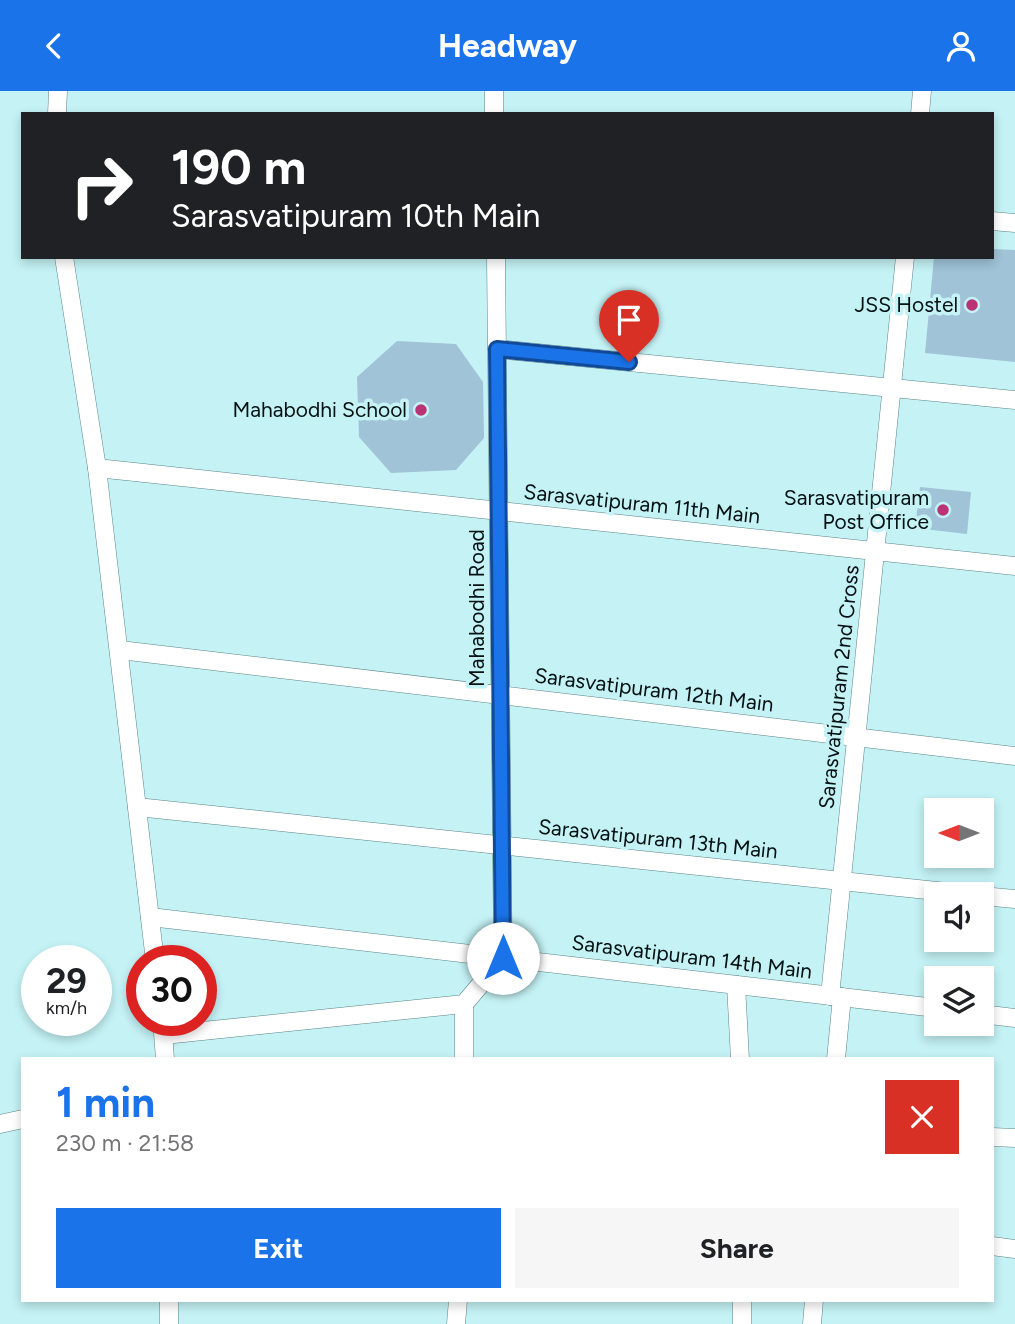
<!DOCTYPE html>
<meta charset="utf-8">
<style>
body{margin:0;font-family:Figtree,sans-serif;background:#f6f6f6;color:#202124;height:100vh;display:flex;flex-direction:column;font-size:26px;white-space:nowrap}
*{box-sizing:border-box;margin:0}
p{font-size:23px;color:#757577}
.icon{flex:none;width:38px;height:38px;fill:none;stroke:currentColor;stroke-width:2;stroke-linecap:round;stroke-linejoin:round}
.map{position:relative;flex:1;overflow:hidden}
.panel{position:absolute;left:21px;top:966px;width:973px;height:245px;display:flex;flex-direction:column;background:#fff;border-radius:0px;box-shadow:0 4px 10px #0003}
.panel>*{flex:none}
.guide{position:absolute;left:21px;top:21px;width:973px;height:147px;border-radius:0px;box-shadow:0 4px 10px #0003;background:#202124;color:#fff;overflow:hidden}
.needle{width:46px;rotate:270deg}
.tools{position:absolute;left:924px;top:707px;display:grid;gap:14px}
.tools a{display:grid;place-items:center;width:70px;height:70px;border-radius:0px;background:#fff;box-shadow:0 4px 10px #0003;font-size:35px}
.speed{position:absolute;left:21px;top:854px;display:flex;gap:14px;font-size:35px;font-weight:700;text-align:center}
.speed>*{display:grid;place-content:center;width:91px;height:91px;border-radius:50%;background:#fff;box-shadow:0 4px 10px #0003;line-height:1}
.speed small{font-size:18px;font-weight:400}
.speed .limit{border:10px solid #d22;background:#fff;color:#111}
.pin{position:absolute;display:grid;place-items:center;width:60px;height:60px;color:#fff;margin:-72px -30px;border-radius:50% 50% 50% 0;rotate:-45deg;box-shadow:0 0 7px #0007}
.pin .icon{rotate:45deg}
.me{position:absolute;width:77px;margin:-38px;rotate:0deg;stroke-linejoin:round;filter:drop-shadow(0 0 5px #0008)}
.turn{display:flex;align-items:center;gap:24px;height:147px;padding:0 35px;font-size:32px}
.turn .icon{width:91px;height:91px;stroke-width:2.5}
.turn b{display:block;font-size:49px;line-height:60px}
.round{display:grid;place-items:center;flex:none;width:74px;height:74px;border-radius:0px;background:#f6f6f6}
.headline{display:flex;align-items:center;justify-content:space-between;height:119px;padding:0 35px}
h1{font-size:42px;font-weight:700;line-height:52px;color:#1a73e8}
.action{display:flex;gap:14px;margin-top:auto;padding:14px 35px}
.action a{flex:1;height:80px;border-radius:0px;background:#1a73e8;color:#fff;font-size:28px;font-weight:700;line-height:80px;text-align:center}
.action a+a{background:#f6f6f6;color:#202124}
header{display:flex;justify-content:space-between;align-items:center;height:91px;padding:0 35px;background:#1a73e8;color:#fff;font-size:32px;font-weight:700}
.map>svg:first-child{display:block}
.building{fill:#a0c3d7}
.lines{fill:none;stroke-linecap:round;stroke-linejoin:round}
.minor-casing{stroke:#5b8689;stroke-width:19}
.minor{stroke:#fff;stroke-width:18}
.route-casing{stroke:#114b97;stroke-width:18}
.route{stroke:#1a73e8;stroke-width:12}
.poi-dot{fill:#ba3374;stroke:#c4f2f5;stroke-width:2.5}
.labels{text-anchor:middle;stroke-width:7;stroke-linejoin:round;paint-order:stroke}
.poi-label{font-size:21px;fill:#021012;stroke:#c4f2f5;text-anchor:end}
.street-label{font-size:21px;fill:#021012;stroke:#c4f2f5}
</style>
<header><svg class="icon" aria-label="back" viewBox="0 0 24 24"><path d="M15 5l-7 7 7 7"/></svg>Headway<svg class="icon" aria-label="person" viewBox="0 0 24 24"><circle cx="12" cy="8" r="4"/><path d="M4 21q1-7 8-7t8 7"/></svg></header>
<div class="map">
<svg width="1015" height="1233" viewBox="0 0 1015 1233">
<rect width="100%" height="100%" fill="#c4f2f5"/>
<!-- building -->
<g class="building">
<path d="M 992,158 L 1015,159 L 1015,271 L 925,262 L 934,166 L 992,166 Z"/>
<path d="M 397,250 L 456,253 L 483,291 L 484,347 L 456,379 L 391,382 L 359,346 L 357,286 Z"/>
<path d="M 920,396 L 971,401 L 967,443 L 915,437 Z"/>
</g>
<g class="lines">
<!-- minor casing -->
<g class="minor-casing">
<g id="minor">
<path d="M 494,0 L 494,23"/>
<path d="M 57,23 L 58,0"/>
<path d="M 920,23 L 922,0"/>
<path d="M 992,130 L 1015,132"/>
<path d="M 64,166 L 97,377 L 155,870"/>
<path d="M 497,258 L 1015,309"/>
<path d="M 97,377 L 1015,475"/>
<path d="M 120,559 L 1015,665"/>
<path d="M 137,716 L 965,803"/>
<path d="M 982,805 L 1015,808"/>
<path d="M 150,826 L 936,917"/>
<path d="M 736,894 L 740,968"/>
<path d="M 830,905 L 905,166"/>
<path d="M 982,923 L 1015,927"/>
<path d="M 162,929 L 165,968"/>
<path d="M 164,944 L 464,913 L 503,867 L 496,166"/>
<path d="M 464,968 L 464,913"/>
<path d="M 836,968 L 842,906"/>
<path d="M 0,1033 L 23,1028"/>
<path d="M 992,1046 L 1015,1047"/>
<path d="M 992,1155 L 1015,1158"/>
<path d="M 169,1209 L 169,1233"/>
<path d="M 742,1209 L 742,1233"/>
<path d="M 456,1233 L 458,1209"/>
<path d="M 812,1233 L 814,1209"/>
</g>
</g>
<!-- minor -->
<use href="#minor" class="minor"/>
</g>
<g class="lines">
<!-- route casing -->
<g class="route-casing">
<path id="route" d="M 503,867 L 497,258 L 629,271"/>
</g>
<!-- route -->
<use href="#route" class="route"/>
</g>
<!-- markers -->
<g class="poi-dot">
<circle cx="972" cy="214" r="7"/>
<circle cx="421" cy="319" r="7"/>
<circle cx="943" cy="419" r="7"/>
</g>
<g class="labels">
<!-- poi labels -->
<g class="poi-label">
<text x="958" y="221">JSS Hostel</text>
<text x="407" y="326">Mahabodhi School</text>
<text x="929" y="414">Sarasvatipuram<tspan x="929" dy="24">Post Office</tspan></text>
</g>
<!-- street labels -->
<g class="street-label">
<text transform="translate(642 413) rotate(6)" y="7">Sarasvatipuram 11th Main</text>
<text transform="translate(477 517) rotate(-90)" y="7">Mahabodhi Road</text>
<text transform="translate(839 596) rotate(-84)" y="7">Sarasvatipuram 2nd Cross</text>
<text transform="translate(654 599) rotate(7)" y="7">Sarasvatipuram 12th Main</text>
<text transform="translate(658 748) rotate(6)" y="7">Sarasvatipuram 13th Main</text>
<text transform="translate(692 866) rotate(7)" y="7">Sarasvatipuram 14th Main</text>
</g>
</g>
</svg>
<div class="tools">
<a><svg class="needle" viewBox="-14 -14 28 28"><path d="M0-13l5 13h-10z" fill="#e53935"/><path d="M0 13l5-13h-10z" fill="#757577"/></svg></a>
<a><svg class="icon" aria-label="sound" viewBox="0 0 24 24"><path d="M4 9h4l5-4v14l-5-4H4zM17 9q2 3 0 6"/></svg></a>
<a><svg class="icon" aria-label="layers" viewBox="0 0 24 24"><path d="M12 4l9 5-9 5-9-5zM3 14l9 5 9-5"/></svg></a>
</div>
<div class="speed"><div>29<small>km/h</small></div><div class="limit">30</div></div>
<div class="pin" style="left:629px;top:271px;background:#d93025"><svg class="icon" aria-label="arrive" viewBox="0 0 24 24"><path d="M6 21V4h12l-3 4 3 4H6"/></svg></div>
<svg class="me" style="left:503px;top:867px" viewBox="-20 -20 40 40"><circle r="19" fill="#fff"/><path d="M0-13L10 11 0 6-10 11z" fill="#1a73e8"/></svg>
<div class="guide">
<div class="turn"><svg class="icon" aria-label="right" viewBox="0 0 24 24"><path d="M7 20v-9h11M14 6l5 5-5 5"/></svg><div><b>190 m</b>Sarasvatipuram 10th Main</div></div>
</div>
<section class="panel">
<div class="headline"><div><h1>1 min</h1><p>230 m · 21:58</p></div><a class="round" style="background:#d93025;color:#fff"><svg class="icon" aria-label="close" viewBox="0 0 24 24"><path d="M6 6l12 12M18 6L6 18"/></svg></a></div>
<div class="action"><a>Exit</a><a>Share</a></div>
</section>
</div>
